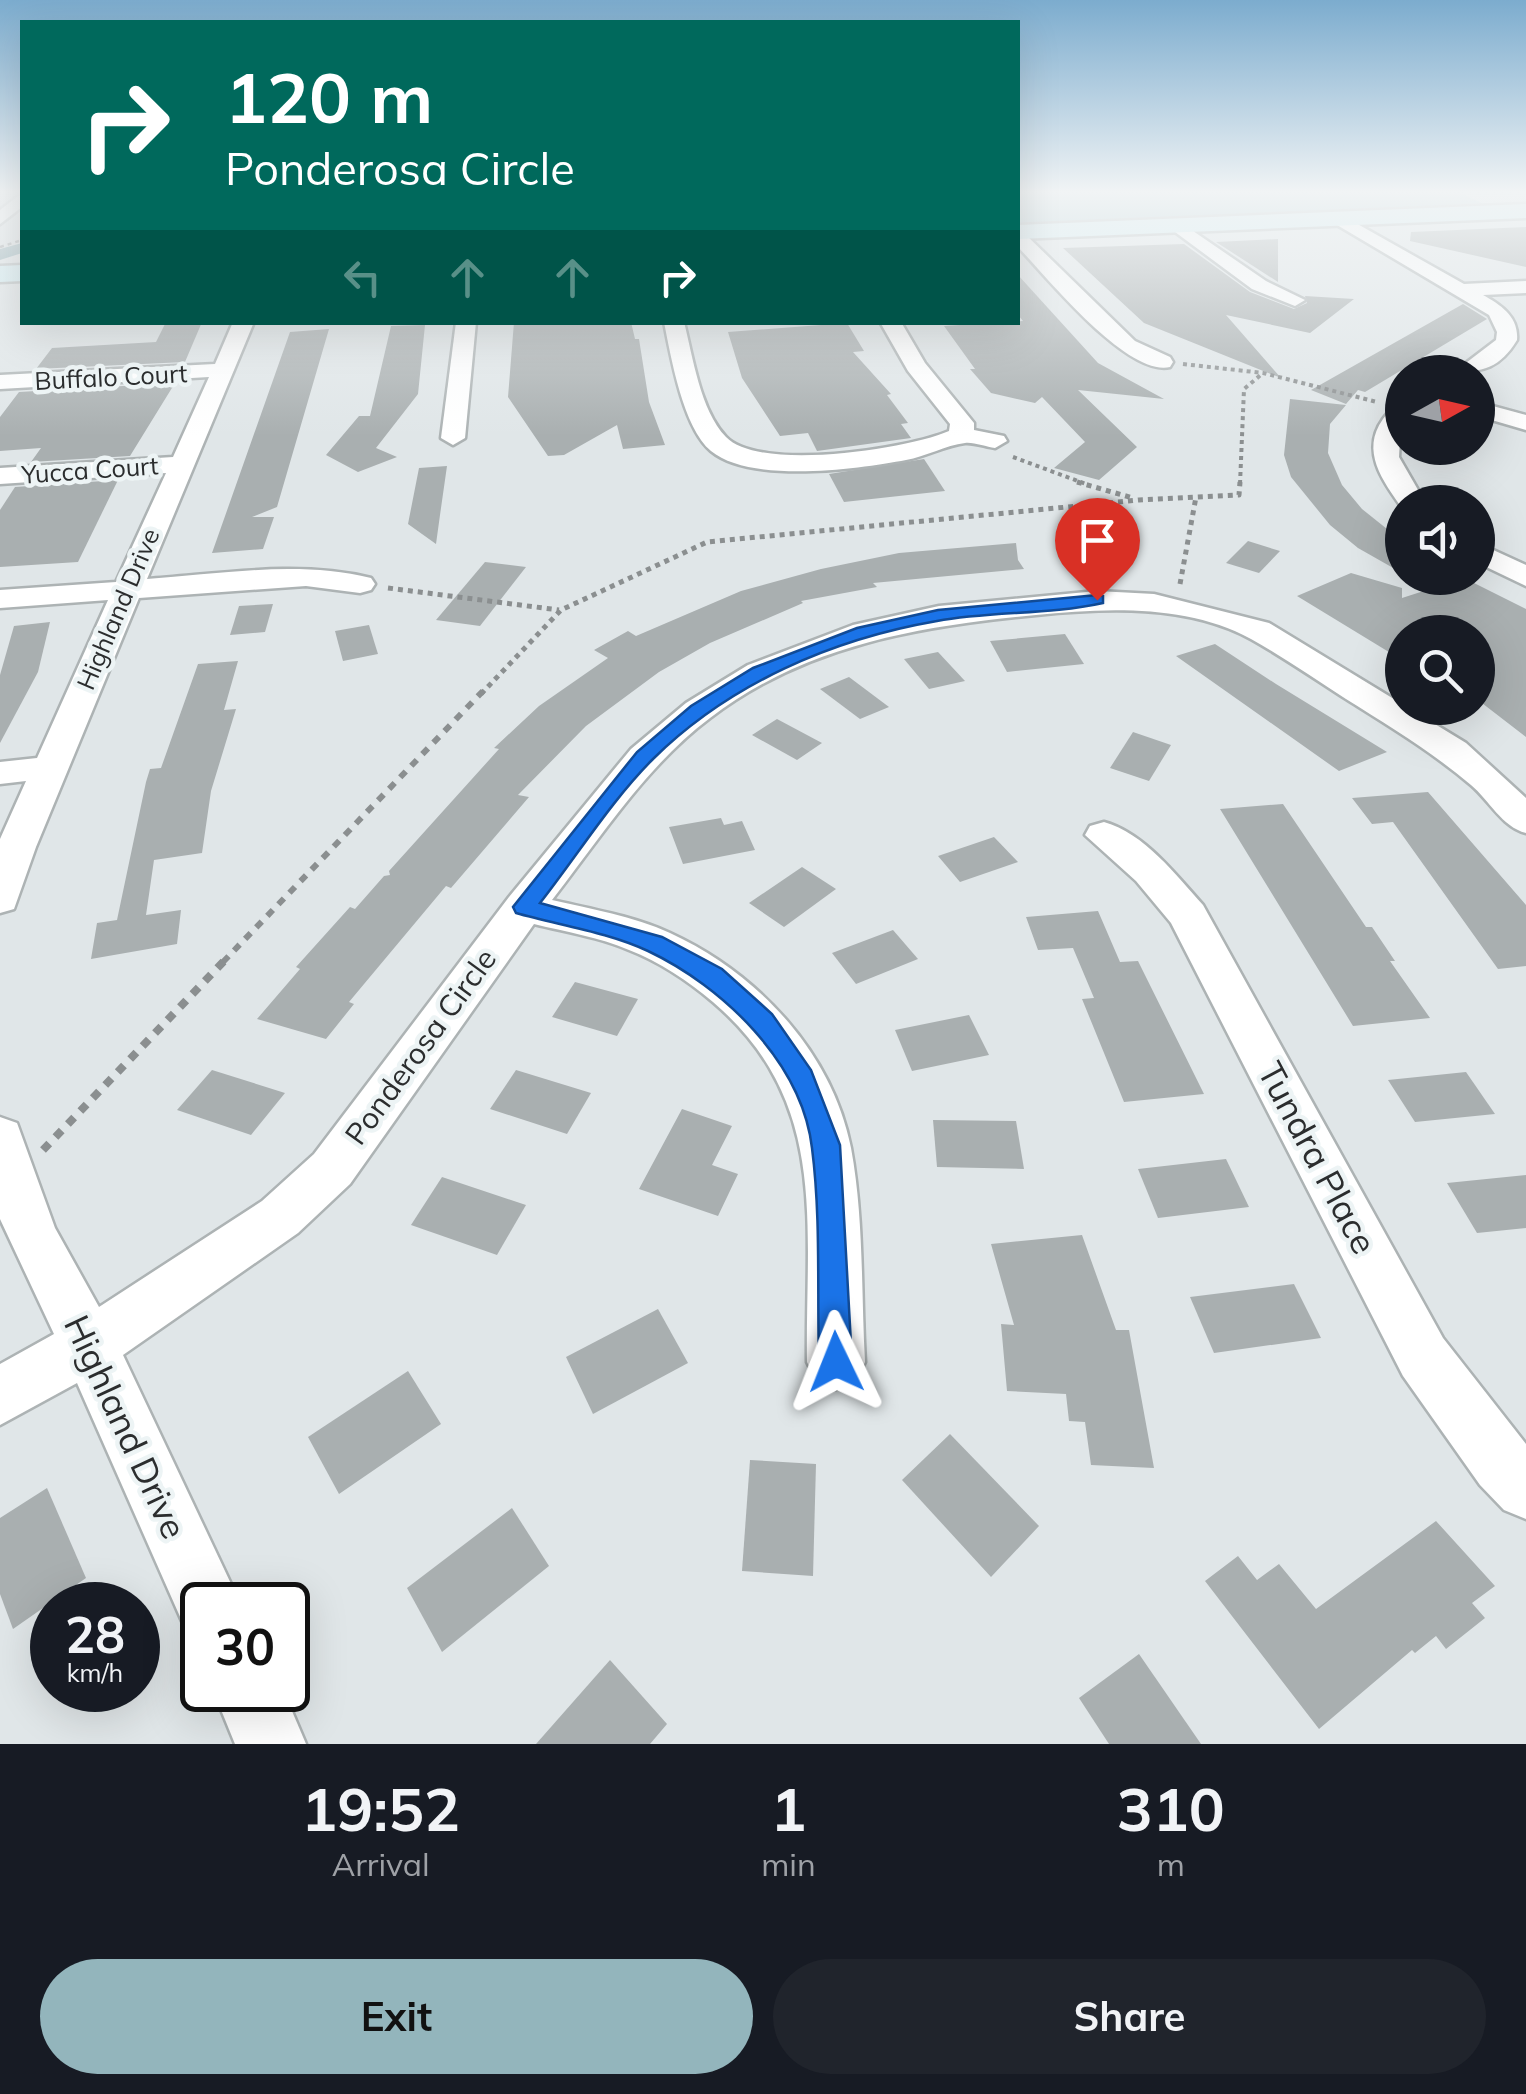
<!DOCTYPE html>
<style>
body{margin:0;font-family:Mulish,sans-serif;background:#20242c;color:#f1f3f6;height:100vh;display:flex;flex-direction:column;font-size:38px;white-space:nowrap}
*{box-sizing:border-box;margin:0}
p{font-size:32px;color:#9ea1a6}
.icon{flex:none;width:55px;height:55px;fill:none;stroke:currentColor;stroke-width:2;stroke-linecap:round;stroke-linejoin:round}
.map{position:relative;height:1744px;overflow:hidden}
.panel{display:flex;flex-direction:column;background:#171b24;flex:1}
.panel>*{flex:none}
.hud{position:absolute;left:20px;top:20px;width:1000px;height:305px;border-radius:0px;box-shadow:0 10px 40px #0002;background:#00695c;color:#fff;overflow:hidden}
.needle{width:65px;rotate:82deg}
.tools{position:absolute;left:1385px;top:355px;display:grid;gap:20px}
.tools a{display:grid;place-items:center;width:110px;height:110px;border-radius:50%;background:#171b24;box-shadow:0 10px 40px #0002;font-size:50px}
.speed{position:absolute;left:30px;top:1582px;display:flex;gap:20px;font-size:50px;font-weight:700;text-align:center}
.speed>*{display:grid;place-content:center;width:130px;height:130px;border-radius:50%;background:#171b24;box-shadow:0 10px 40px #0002;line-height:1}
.speed small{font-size:25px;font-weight:400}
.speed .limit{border:5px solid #111;border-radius:15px;background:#fff;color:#111}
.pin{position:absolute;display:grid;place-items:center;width:85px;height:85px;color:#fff;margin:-102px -42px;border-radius:50% 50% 50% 0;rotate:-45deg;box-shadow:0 0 10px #0007}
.pin .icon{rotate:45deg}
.me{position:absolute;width:110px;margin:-55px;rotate:358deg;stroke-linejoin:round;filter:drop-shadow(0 0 8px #0008)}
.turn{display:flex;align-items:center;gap:35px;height:210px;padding:0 40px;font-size:45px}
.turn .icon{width:130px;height:130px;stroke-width:2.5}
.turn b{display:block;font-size:70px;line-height:85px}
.lanes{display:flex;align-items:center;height:95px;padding:0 40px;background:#0003;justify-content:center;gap:50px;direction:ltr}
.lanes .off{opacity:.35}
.eta{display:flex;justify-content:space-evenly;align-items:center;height:170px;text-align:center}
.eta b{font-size:60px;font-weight:700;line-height:70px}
.cta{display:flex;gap:20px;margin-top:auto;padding:20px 40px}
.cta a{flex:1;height:115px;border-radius:60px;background:#93b5bc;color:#111;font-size:40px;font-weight:700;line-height:115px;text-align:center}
.cta a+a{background:#20242c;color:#f1f3f6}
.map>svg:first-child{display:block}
.green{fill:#acccd2}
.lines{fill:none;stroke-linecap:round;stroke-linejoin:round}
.canal{fill:#7aa0a8;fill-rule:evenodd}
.building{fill:#a9afb0}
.street-casing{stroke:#adb3b4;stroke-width:5}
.secondary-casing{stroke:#adb3b4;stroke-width:5}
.path-far4{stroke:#8b8f90;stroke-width:2.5;stroke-dasharray:4 4;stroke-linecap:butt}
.path-far3{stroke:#8b8f90;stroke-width:4;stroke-dasharray:4 4;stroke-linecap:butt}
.path-far2{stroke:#8b8f90;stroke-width:5;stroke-dasharray:5 5;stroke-linecap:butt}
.path-far1{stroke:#8b8f90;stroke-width:6;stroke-dasharray:8 8;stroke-linecap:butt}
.path{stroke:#8b8f90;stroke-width:8;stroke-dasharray:9 9;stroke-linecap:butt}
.street{fill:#fff;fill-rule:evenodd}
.secondary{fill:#d0f0f6;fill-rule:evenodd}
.route{fill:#1a73e8;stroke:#114b97;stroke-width:2.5}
.labels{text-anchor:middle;stroke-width:9;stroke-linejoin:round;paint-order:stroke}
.far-street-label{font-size:25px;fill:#2b2d2e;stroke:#edf4f5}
.street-label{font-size:30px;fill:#2b2d2e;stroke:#edf4f5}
.near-street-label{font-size:35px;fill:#2b2d2e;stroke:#edf4f5}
</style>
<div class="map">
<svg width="1526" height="1744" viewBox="0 0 1526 1744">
<rect width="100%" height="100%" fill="#e0e6e8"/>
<!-- green -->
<path class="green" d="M 1018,192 L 1458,192 L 1488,206 L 1018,226 Z"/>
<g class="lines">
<!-- canal -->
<path class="canal" d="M 22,243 L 22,253 L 0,260 L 0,249 Z"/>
</g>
<!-- building -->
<g class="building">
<path d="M 1526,227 L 1526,267 L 1410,241 L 1411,232 Z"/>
<path d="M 1278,239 L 1278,282 L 1216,242 Z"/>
<path d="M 1184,244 L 1250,292 L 1294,309 L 1307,303 L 1305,296 L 1354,299 L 1310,333 L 1226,315 L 1281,378 L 1144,323 L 1063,248 Z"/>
<path d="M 1018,275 L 1098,363 L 1164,399 L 1078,390 L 1137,447 L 1099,480 L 1054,468 L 1085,442 L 1042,397 L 1035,403 L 991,393 L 970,369 L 975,369 L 944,326 L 1023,321 L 1018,315 Z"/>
<path d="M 1463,304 L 1487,319 L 1365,392 L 1358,390 L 1346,404 L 1311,390 Z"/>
<path d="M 166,322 L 202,322 L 185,362 L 36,369 L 52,348 L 156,342 Z"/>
<path d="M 514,322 L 631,322 L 635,339 L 639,339 L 649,402 L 665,445 L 623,449 L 617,425 L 564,455 L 548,456 L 508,397 Z"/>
<path d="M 847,323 L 864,351 L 853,352 L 891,394 L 887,395 L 908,423 L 901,424 L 911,438 L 817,451 L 808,433 L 780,436 L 742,378 L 728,332 Z"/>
<path d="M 425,325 L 418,394 L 376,448 L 397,457 L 358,472 L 326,455 L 359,416 L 370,416 L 391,326 Z"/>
<path d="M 329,329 L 277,507 L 252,517 L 274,517 L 263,549 L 212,553 L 290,332 Z"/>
<path d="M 175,383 L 130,456 L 31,462 L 41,448 L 0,451 L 0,417 L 19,392 Z"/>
<path d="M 1290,399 L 1346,405 L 1330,424 L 1328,453 L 1342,485 L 1362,509 L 1402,541 L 1402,573 L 1358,548 L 1330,525 L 1291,477 L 1284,455 Z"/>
<path d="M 924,459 L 945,491 L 844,502 L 829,474 Z"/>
<path d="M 447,466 L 440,515 L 436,544 L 408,524 L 419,468 Z"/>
<path d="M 118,480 L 78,562 L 0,567 L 0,510 L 15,487 Z"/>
<path d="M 1062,538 L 1093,538 L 1102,566 L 1070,566 Z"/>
<path d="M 1248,541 L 1280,551 L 1259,573 L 1226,563 Z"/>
<path d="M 1016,543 L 1018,560 L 1024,569 L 873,583 L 877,587 L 801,601 L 803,603 L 710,643 L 659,672 L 586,726 L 518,795 L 529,797 L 451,888 L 446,886 L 349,1002 L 354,1004 L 326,1039 L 257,1019 L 300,969 L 296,967 L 350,907 L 355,909 L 384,876 L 390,875 L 389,871 L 499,749 L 494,748 L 539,706 L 608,658 L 594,650 L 628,631 L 636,636 L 741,591 L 821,569 L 899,553 Z"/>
<path d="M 485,562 L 526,567 L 480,626 L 436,620 Z"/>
<path d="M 1351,573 L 1402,588 L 1402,598 L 1464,578 L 1526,609 L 1526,737 L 1478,700 L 1478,632 L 1402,632 L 1402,660 L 1297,596 Z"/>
<path d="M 273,604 L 265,632 L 230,635 L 239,606 Z"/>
<path d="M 50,622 L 38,672 L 0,743 L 0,675 L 14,626 Z"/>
<path d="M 369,625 L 378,654 L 343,661 L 335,631 Z"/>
<path d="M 1065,634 L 1084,664 L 1007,672 L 990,641 Z"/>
<path d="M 1215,644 L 1276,684 L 1387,752 L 1339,771 L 1176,656 Z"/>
<path d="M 938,652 L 965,681 L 929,689 L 904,659 Z"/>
<path d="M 238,661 L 224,710 L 236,709 L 211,791 L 202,853 L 154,860 L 146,915 L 181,910 L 177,944 L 91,959 L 97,923 L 117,920 L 146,782 L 150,769 L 161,768 L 198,664 Z"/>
<path d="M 849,677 L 889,707 L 860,719 L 820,689 Z"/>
<path d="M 777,719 L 822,743 L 797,760 L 752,735 Z"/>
<path d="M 1133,732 L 1171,745 L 1149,781 L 1110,768 Z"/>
<path d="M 1428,792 L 1526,905 L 1526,966 L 1498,969 L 1393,822 L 1372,824 L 1352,798 Z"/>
<path d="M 1283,804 L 1366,927 L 1372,927 L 1395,961 L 1390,961 L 1430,1018 L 1353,1026 L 1220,809 Z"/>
<path d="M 721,818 L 724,825 L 742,821 L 755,850 L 683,864 L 669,827 Z"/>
<path d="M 994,837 L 1018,862 L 960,882 L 938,856 Z"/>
<path d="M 802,867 L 836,889 L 784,927 L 749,903 Z"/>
<path d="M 1098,911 L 1120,962 L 1138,961 L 1204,1094 L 1124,1102 L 1082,999 L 1094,998 L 1073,948 L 1038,950 L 1026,917 Z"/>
<path d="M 893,930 L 918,959 L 856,984 L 832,953 Z"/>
<path d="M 575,982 L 638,999 L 617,1036 L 552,1017 Z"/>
<path d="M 969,1015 L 989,1055 L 912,1071 L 895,1030 Z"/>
<path d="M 212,1070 L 285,1093 L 251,1135 L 177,1110 Z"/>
<path d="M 516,1070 L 591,1093 L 567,1134 L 490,1109 Z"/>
<path d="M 1466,1072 L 1495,1114 L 1415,1122 L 1388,1080 Z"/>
<path d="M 682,1109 L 732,1126 L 712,1165 L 738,1174 L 718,1216 L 639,1189 Z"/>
<path d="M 933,1120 L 1016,1121 L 1024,1169 L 937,1167 Z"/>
<path d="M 1226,1159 L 1249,1207 L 1158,1218 L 1138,1169 Z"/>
<path d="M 1526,1175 L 1526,1228 L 1477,1233 L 1447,1183 Z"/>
<path d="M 442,1177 L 526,1205 L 497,1255 L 411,1225 Z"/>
<path d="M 1082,1235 L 1116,1330 L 1129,1330 L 1154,1468 L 1091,1465 L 1085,1422 L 1069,1421 L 1066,1394 L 1007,1391 L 1001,1324 L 1014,1325 L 991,1244 Z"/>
<path d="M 1294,1284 L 1321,1338 L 1214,1353 L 1190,1297 Z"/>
<path d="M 658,1309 L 688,1363 L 593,1414 L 566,1357 Z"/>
<path d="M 408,1371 L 441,1424 L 339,1494 L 308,1437 Z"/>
<path d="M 950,1434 L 1039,1526 L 991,1577 L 902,1480 Z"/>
<path d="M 750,1460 L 816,1464 L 813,1576 L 742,1571 Z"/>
<path d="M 47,1488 L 86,1578 L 13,1629 L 0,1594 L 0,1518 Z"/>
<path d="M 512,1508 L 549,1566 L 442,1652 L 407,1588 Z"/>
<path d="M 1436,1521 L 1495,1586 L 1472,1603 L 1485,1618 L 1446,1649 L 1436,1636 L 1415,1653 L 1412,1650 L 1319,1729 L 1205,1581 L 1238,1556 L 1257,1580 L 1279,1564 L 1316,1609 Z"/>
<path d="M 1139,1654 L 1201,1744 L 1109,1744 L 1079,1698 Z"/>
<path d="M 610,1660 L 667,1724 L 650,1744 L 536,1744 Z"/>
</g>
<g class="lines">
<!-- street casing -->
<g class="street-casing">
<g id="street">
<path d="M 22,193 L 22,207 L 0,224 L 0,210 Z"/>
<path d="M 1338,213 L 1464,284 L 1526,281 L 1526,293 L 1483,295 C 1501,305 1519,317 1517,340 C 1500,368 1483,372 1454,372 L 1496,340 L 1497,332 L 1489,315 L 1332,222 L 1330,218 Z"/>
<path d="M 1177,220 L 1266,281 L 1305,300 L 1295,306 L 1252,289 L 1171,229 L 1171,221 Z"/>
<path d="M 1018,232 L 1024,233 L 1135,341 L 1170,357 L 1173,362 L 1170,367 C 1127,377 1046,276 1018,247 Z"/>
<path d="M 233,322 L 254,322 L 147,579 C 220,574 298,560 371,578 L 375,584 L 371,590 L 360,593 L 306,586 L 139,598 L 36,847 L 14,909 L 0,913 L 0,839 L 26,781 L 0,784 L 0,762 L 37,758 L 108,600 L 0,608 L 0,590 L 116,582 L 166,473 L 0,484 L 0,468 L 173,457 L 209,377 L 0,389 L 0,375 L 215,364 Z"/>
<path d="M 456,322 L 476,322 L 465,438 L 453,445 L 441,438 Z"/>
<path d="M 664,322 L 684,322 C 693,357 700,410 726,437 C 759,472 908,449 949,431 L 950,424 L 908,371 L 880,322 L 901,322 L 925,363 L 974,423 L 974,430 L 1004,436 L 1007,441 L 995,448 C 986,447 974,442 965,443 C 946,445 925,457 906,460 C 859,469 751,484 711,451 C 683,428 671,357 664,322 Z"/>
<path d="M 1478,402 L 1526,415 L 1526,430 L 1478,416 Z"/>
<path d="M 1402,405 L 1399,457 L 1425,502 L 1402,502 L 1402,508 C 1383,481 1360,451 1383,419 C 1389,411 1393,407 1402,405 Z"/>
<path d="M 1478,543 L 1526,565 L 1526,586 L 1478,563 Z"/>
<path d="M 1097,591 L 1154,594 L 1269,623 L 1466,743 L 1526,798 L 1526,833 C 1502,827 1489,800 1471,785 C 1432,752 1389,726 1346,699 C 1315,679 1283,657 1251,639 C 1187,604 1105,608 1036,615 C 920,626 805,645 710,718 C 646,766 601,837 552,900 C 591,909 633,916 670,933 C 757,973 832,1052 851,1148 C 864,1218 861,1291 865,1362 L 856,1381 L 836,1389 L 816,1381 L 807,1362 C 805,1224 830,1102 713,1002 C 688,981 660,962 629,950 C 599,937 566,932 534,924 L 350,1184 L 298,1233 L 123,1355 L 241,1605 L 202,1605 L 202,1636 L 185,1628 L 77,1383 L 0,1425 L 0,1364 L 54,1334 L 0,1219 L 0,1117 L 17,1123 L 55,1228 L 99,1307 L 262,1201 L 314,1154 L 509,897 L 631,749 L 686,703 L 748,665 L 853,625 L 939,606 Z"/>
<path d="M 1104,822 C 1144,833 1176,875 1203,905 L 1443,1338 L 1526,1444 L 1526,1519 L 1504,1510 L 1480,1485 L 1403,1376 L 1171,923 L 1136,881 L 1085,835 L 1090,826 Z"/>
<path d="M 213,1690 L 283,1690 L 306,1744 L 235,1744 Z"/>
</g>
</g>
<!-- secondary casing -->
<g class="secondary-casing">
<g id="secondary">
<path d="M 1526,204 L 1526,218 L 1018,239 L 1018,225 Z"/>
<path d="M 22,265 L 22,281 L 0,282 L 0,266 Z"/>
</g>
</g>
<!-- path-far4 -->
<path class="path-far4" d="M 0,247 L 22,240"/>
<!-- path-far3 -->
<g class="path-far3">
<path d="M 1183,364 L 1263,373 L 1377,402"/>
<path d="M 1013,457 L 1086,484"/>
<path d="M 1240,484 L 1244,389 L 1263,373"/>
</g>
<!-- path-far2 -->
<g class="path-far2">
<path d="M 1077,482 L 1133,498"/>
<path d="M 1180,584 L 1196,497"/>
<path d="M 388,588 L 559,610"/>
<path d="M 481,694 L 561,610 L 707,542 L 1139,500 L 1239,495 L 1240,482"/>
</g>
<!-- path-far1 -->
<path class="path-far1" d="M 223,962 L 483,691"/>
<!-- path -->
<path class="path" d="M 43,1150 L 226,959"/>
<!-- street -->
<use href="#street" class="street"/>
<!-- secondary -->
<use href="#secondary" class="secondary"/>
</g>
<!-- sky -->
<linearGradient id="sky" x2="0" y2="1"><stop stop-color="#7cacce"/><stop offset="0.44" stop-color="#f1f4f5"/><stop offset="1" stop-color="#f1f4f5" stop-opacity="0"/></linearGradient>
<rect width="1526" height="436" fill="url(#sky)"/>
<!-- route -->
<path class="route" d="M 1097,595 L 1103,596 L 1103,603 C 1049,615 991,611 937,621 C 832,639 729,684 653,759 C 611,801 577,856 540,903 L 662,937 L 722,969 L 772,1014 L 811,1070 L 840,1145 L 852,1362 L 847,1373 L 836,1377 L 824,1373 L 819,1362 C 817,1291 821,1218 812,1148 C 802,1062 722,986 648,951 C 608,932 558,925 516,913 L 513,907 L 637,752 L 691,706 L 753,668 L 857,628 L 938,610 Z"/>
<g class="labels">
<!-- far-street labels -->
<g class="far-street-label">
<text transform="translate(111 377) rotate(-3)" y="9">Buffalo Court</text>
<text transform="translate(90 470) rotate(-4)" y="9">Yucca Court</text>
<text transform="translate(118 609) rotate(-67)" y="9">Highland Drive</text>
</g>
<!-- street labels -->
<g class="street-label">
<text transform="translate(421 1047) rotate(-54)" y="10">Ponderosa Circle</text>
</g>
<!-- near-street labels -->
<g class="near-street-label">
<text transform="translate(1317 1158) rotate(62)" y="12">Tundra Place</text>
<text transform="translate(125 1427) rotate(65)" y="12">Highland Drive</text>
</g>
</g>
</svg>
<div class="tools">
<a><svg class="needle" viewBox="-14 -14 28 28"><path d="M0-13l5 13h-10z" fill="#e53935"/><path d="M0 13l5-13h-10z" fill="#9ea1a6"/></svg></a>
<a><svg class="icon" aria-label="sound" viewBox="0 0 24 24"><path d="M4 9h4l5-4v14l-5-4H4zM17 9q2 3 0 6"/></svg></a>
<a><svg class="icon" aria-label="search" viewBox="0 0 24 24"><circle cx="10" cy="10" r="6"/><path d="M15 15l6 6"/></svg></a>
</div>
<div class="speed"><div>28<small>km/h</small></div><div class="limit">30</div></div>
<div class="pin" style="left:1097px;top:600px;background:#d93025"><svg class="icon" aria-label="arrive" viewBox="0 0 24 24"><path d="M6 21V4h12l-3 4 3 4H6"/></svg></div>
<svg class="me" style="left:836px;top:1362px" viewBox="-20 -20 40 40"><path d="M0-17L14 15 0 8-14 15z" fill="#1a73e8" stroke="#fff" stroke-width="4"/></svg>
<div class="hud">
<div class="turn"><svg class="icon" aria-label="right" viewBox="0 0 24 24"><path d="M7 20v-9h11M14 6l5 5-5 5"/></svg><div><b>120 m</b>Ponderosa Circle</div></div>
<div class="lanes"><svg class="icon off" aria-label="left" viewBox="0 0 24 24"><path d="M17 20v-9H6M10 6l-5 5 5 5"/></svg><svg class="icon off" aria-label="ahead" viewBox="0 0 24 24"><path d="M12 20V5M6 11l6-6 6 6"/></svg><svg class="icon off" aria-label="ahead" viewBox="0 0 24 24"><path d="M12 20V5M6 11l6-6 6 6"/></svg><svg class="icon" aria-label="right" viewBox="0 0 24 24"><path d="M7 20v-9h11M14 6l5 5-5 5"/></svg></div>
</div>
</div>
<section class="panel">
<div class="eta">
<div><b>19:52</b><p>Arrival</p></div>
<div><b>1</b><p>min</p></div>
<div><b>310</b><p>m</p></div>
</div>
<div class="cta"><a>Exit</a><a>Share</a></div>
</section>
